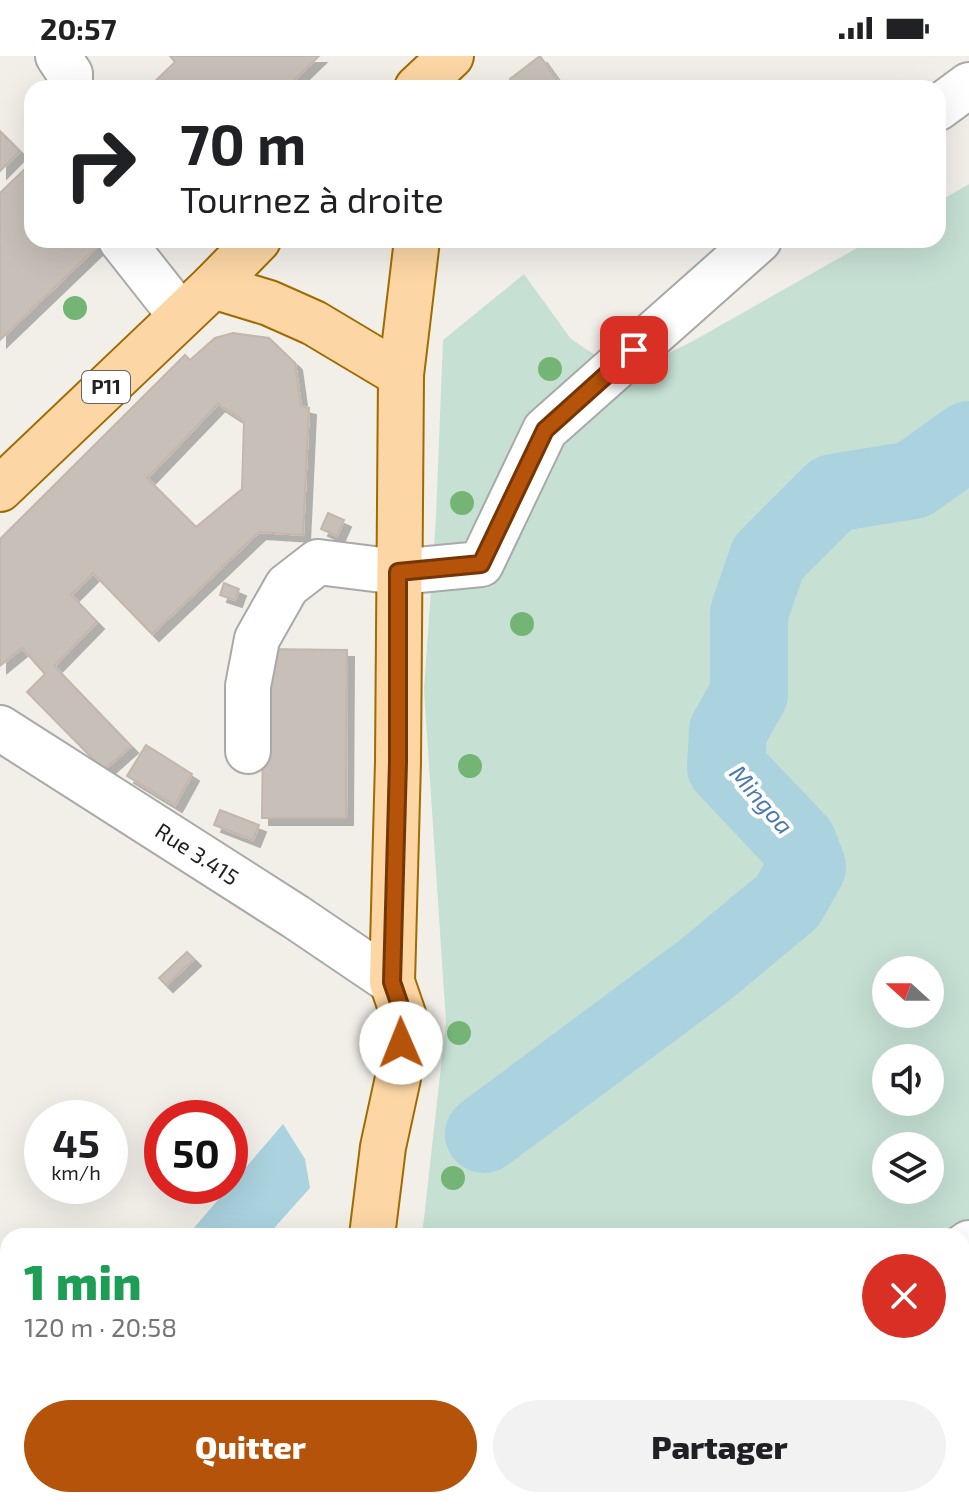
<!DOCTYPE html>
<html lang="fr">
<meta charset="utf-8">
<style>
body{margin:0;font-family:"Exo 2",sans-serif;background:#f2f2f2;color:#202124;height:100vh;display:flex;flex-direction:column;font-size:30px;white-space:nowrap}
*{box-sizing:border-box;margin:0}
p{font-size:26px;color:#757577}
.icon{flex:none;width:44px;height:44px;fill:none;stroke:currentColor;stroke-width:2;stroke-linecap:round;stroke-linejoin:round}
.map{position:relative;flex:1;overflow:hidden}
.sheet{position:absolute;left:0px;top:1172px;width:970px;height:280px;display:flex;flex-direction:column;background:#fff;border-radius:24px 24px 0 0;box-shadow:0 8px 32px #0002}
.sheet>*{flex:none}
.guide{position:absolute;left:24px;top:24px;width:922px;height:168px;border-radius:24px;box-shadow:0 8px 32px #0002;background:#fff;color:#202124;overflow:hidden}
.needle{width:52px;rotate:291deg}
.buttons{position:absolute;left:872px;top:900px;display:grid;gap:16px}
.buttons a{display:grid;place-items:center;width:72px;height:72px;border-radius:50%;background:#fff;box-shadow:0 8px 32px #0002;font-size:40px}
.speed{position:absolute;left:24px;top:1044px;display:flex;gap:16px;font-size:40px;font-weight:700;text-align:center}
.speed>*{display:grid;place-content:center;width:104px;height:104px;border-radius:50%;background:#fff;box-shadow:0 8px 32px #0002;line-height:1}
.speed small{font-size:20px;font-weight:400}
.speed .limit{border:12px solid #d22;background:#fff;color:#111}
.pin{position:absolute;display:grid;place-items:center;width:68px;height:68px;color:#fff;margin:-34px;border-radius:16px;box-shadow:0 4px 12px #0006}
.me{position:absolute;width:88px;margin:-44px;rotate:359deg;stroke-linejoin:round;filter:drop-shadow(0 0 6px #0008)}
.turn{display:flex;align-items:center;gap:28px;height:168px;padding:0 24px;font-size:36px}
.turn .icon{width:104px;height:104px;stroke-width:2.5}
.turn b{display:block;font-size:56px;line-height:68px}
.round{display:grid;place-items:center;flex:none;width:84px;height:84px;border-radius:42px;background:#f2f2f2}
.headline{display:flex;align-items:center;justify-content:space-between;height:136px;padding:0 24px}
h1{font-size:48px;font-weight:800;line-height:60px;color:#1e9e55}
.primary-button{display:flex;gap:16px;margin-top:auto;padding:16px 24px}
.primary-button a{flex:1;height:92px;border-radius:48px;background:#b45309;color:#fff;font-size:32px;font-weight:800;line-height:92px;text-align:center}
.primary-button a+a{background:#f2f2f2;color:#202124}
.status{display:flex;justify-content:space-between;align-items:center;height:56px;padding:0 40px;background:#fff;direction:ltr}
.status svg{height:22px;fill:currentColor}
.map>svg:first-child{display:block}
.wetland{fill:#c6e0d4;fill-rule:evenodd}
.water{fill:#aad3df}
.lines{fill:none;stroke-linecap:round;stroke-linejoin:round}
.river{stroke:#aad3df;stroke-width:78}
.building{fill:#c7bfb8;stroke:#c4b6ab;stroke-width:2;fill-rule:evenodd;filter:url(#shadow)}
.minor-casing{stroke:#a9a9a9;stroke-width:48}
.major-casing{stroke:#a06b00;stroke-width:48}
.minor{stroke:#fff;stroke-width:44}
.major{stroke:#fcd6a4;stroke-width:44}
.tree{fill:#74b475}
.route-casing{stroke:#753606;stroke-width:20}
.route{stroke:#b45309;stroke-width:14}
.labels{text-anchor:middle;stroke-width:8;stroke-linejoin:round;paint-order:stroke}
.shield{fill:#fff;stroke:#646464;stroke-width:2}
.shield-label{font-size:20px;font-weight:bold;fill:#222}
.street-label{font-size:22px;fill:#222;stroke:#fff}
.water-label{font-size:24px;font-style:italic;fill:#4a7aab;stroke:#fff}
</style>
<div class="status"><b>20:57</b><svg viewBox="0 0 49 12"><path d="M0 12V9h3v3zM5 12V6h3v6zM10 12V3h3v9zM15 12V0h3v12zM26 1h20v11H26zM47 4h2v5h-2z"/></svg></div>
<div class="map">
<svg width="969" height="1452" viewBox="0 0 969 1452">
<defs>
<filter id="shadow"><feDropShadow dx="7" dy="7" stdDeviation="0" flood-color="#0004"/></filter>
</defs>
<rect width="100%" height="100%" fill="#f2efe9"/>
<!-- wetland -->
<path class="wetland" d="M 969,128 L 969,1190 L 962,1180 L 422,1180 L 446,966 L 424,634 L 436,461 L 443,284 L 524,218 L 571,283 L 625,319 L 693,285 L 871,184 L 938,184 L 938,146 ZM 886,914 L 930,914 L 930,958 L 886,958 ZM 886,1002 L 930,1002 L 930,1046 L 886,1046 ZM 886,1090 L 930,1090 L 930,1134 L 886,1134 Z"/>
<!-- water -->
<g class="water">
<path d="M 283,1068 L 305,1103 L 310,1132 L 267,1180 L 187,1180 Z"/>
<path d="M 8,1382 L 8,1444 L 26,1444 L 17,1452 L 0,1452 L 0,1389 Z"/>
</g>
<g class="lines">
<!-- river -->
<path class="river" d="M 484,1078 L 705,914 L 788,845 L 807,811 L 798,787 L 726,711 L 728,675 L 749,638 L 749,557 L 768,502 L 833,437 L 913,424 L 969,384"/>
</g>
<!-- building -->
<g class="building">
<path d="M 170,0 L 319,0 L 286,32 L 148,32 L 175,6 Z"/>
<path d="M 540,0 L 558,25 L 548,32 L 517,32 L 510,23 Z"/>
<path d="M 0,75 L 20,95 L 0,115 Z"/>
<path d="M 30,108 L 32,184 L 104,184 L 0,284 L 0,137 Z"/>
<path d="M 233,277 L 269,282 L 295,307 L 301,350 L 309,352 L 303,479 L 259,476 L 152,578 L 93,517 L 71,539 L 97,566 L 54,610 L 131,690 L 104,714 L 27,636 L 45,618 L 22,592 L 0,610 L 0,483 L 185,299 L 190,304 L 215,282 ZM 218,348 L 244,365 L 242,433 L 196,471 L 147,422 Z"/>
<path d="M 328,457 L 344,464 L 337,480 L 321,473 Z"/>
<path d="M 224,527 L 239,533 L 235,544 L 220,539 Z"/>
<path d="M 264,593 L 347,594 L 346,762 L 262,762 Z"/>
<path d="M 146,689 L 192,718 L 175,749 L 127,720 Z"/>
<path d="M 220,754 L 259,769 L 253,784 L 214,769 Z"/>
<path d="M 187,896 L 194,903 L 166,929 L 159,922 Z"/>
<path d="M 969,1278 L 969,1314 L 962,1301 L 962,1282 Z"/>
<path d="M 969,1356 L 969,1428 L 962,1432 L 962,1360 Z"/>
<path d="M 737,1444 L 814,1444 L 801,1452 L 741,1452 Z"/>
<path d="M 900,1444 L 942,1444 L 929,1452 L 905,1452 Z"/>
</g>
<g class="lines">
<!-- minor casing -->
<g class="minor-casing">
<g id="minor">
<path d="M 58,0 L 70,18 L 70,32"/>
<path d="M 938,52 L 969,29"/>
<path d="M 121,184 L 181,260"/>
<path d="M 0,672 L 296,861 L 392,926"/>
<path d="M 248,695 L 248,630 L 257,583 L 287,530 L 318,506 L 398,516 L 481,508 L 545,374 L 759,184"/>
<path d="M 962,1192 L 969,1187"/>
<path d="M 622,1452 L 629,1444"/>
</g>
</g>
<!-- major casing -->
<g class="major-casing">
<g id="major">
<path d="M 417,32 L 451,0"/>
<path d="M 213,230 L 269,247 L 314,267 L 401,319"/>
<path d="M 0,433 L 213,230 L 258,184"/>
<path d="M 372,1180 L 383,1091 L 398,1022 L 404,961 L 392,926 L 398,706 L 401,319 L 417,184"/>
<path d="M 308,1452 L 311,1444"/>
</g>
</g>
<!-- minor -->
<use href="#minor" class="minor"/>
<!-- major -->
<use href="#major" class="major"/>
</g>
<!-- trees -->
<g class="tree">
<circle cx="75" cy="252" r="12"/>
<circle cx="550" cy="313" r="12"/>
<circle cx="462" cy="447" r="12"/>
<circle cx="522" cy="568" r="12"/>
<circle cx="470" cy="710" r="12"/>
<circle cx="459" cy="977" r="12"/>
<circle cx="453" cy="1122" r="12"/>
</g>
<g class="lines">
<!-- route casing -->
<g class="route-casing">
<path id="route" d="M 401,987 L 404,961 L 392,926 L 398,706 L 398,516 L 481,508 L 545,374 L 634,294"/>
</g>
<!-- route -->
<use href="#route" class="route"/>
</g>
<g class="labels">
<!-- shield labels -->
<rect class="shield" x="82" y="315" width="48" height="32" rx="6"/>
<g class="shield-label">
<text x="106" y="338">P11</text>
</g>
<!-- street labels -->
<g class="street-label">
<text transform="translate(197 798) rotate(33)" y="8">Rue 3.415</text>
</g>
<!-- water labels -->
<g class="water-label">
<text transform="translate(761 744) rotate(49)" y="8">Mingoa</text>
</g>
</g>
</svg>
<div class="buttons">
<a><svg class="needle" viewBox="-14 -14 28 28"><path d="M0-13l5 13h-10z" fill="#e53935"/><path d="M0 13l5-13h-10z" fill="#757577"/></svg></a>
<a><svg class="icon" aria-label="sound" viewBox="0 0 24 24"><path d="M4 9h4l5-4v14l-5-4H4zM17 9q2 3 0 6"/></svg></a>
<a><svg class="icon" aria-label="layers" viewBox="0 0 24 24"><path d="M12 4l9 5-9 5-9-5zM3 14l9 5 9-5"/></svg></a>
</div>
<div class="speed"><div>45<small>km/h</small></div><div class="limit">50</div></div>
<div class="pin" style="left:634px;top:294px;background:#d93025"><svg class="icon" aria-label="arrive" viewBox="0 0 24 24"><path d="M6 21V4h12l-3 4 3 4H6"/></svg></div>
<svg class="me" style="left:401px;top:987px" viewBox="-20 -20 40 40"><circle r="19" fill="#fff"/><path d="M0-13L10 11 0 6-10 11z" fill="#b45309"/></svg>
<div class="guide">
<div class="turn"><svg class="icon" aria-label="right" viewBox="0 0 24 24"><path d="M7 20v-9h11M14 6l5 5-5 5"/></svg><div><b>70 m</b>Tournez à droite</div></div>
</div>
<section class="sheet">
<div class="headline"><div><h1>1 min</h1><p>120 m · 20:58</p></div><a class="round" style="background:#d93025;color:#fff"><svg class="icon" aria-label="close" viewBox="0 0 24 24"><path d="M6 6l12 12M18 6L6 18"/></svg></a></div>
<div class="primary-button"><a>Quitter</a><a>Partager</a></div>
</section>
</div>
